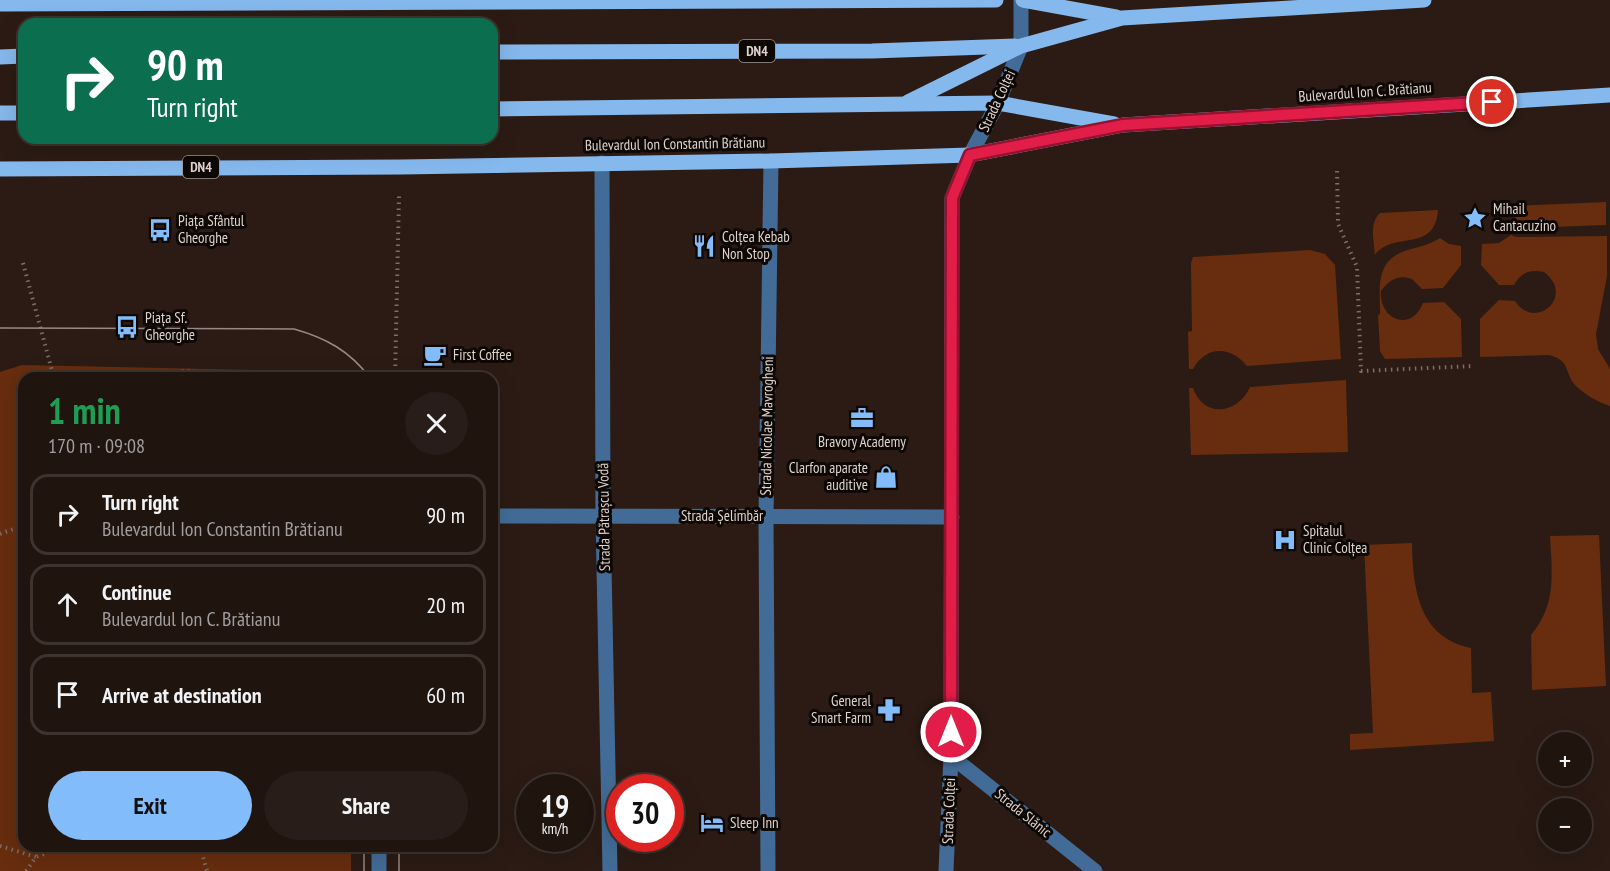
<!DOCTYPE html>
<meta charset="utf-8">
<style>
body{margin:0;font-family:"PT Sans Narrow",sans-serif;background:#281d18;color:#f1f3f6;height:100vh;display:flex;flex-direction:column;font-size:22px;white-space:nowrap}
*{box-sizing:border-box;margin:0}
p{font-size:20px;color:#a29e9e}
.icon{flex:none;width:33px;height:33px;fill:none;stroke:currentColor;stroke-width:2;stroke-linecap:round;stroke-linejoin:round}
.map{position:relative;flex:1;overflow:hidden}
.side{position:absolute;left:18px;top:372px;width:480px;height:480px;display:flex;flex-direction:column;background:#20140f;border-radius:18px;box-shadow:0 6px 24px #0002,0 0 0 2px #3d332f}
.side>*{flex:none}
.banner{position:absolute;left:18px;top:18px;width:480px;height:126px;border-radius:18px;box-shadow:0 6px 24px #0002,0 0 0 2px #3d332f;background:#0b6e4f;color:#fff;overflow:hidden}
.fabs{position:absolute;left:1538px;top:732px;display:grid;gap:12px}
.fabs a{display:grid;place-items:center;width:54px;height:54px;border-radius:50%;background:#20140f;box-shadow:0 6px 24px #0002,0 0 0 2px #3d332f;font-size:30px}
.speed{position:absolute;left:516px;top:774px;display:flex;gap:12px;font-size:30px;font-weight:700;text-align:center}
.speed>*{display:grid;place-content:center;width:78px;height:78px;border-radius:50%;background:#20140f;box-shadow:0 6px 24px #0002,0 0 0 2px #3d332f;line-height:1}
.speed small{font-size:15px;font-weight:400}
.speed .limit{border:9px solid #d22;background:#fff;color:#111}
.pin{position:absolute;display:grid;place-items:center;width:51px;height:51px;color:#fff;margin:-26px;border:3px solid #fff;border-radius:50%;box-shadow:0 2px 6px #0007}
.me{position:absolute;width:66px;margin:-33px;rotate:0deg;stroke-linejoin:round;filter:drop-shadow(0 0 4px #0008)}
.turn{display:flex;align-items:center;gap:21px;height:126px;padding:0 30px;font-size:27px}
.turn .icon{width:78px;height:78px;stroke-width:2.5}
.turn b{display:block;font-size:42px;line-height:51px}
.round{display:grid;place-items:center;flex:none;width:63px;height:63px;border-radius:32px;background:#281d18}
.head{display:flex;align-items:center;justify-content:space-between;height:102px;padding:0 30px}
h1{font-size:36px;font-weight:700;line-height:45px;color:#1e9e55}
.cta{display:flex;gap:12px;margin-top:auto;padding:12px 30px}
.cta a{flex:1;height:69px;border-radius:36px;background:#82bcfa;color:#111;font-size:24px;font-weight:700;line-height:69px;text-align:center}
.cta a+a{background:#281d18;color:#f1f3f6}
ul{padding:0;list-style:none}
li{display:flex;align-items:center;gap:18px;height:81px;margin:0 12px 9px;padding:0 18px;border:3px solid #3d332f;border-radius:18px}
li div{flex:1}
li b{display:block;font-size:22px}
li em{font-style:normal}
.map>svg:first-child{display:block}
.green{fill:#672d0e}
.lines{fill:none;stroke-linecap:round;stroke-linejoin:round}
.path{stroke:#7c6e68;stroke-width:4;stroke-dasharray:1.5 4.5;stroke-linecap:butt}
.minor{stroke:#426c97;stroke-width:15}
.major{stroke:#85b8ed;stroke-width:15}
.tram{stroke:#978a84;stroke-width:1.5}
.route-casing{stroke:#92132f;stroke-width:15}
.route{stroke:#e11d48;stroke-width:10}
.labels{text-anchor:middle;stroke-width:6;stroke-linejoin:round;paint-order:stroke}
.shield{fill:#0e0805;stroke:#a09692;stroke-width:1.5}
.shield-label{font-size:14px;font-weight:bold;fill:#dfd3ce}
.street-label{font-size:15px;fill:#dfd3ce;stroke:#0e0805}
.poi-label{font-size:15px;fill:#dfd3ce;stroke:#0e0805;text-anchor:start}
</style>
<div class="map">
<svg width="1610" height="871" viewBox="0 0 1610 871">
<rect width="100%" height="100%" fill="#2b1b14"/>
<!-- green -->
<g class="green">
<path d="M 1606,202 L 1606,225 L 1527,228 L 1519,225 L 1515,221 L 1514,206 Z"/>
<path d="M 1438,210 C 1435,254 1393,230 1375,255 C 1374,241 1369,223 1380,213 Z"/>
<path d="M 1511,235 L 1516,237 L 1607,236 L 1607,276 L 1596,334 L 1598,349 L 1610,369 L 1610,406 C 1598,402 1585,395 1576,386 C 1563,372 1572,361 1549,355 L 1480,357 L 1480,319 L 1499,300 L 1515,301 C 1535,332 1576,296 1544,272 C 1530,269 1521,272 1514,285 L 1499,285 L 1481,265 L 1482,244 L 1499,243 Z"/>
<path d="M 1440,238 L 1449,244 L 1461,246 L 1461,265 L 1443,288 L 1422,289 L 1412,279 C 1398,274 1389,280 1381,291 C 1379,321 1412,332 1423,303 L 1444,302 L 1461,319 L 1462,357 L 1385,359 L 1380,351 L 1378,315 L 1380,314 C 1380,288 1375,261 1405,251 C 1417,247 1429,245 1440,238 Z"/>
<path d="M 1310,250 L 1325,254 L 1335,265 L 1341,359 L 1247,366 C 1231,346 1206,345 1193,369 L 1189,369 L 1188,332 L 1192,331 L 1191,263 L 1193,257 Z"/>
<path d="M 22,365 L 306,371 L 312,378 L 24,378 L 24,846 L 351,846 L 351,871 L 0,871 L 0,372 Z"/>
<path d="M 1346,380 L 1348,452 L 1191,455 L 1189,388 L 1193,388 C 1204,419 1238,414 1250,387 Z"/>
<path d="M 1599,535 L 1606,686 L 1532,690 L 1531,635 C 1557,604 1552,574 1550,536 Z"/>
<path d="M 1412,543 C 1413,588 1418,637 1471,648 L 1472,693 L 1491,692 L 1494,741 L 1350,750 L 1350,734 L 1373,733 L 1364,545 Z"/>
</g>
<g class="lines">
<!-- path -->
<g class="path">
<path d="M 1337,171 L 1338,224 L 1357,267 L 1361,371 L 1473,366"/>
<path d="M 23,263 L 54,378"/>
<path d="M 159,378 C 177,370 195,368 212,378"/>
<path d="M 395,378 L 399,196"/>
<path d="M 0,534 L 24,525"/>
<path d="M 0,846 L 36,857"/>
<path d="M 200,846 L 207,871"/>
<path d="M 26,871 L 36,857 L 65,846"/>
</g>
<!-- minor -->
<g class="minor">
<path d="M 602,163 L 603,516 L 610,871"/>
<path d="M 492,516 L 952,517"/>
<path d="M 951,756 L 1095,871"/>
<path d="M 379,871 L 379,846"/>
<path d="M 768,871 L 766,517 L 771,161"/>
<path d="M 946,871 L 951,756 L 952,198 L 970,155 L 998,103 L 1021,46 L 1021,0"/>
</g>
<!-- major -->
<g class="major">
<path d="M 1023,0 L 1116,17"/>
<path d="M 0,4 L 996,0"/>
<path d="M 492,52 L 872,51 L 1015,46"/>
<path d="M 0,57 L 24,56"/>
<path d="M 908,102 L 1021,46 L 1122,18 L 1424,0"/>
<path d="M 492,109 L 998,103 L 1114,124"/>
<path d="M 0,113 L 24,113"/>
<path d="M 0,169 L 401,167 L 771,161 L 970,155 L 1123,125 L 1610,95"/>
</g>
<!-- tram -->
<g class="tram">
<path d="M 0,328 L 294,329 C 326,338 350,351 370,378"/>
<path d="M 364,846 L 364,871"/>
<path d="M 399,846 L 399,871"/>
</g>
</g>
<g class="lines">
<!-- route casing -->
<g class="route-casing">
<path id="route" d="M 951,732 L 952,198 L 970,155 L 1123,125 L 1492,102"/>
</g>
<!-- route -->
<use href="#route" class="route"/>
</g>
<!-- icons -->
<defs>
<g id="sight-bare" transform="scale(1.8)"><path d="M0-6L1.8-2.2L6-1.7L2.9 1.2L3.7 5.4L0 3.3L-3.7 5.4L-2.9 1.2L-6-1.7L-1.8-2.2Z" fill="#82bcfa" stroke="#0e0805" stroke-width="2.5" paint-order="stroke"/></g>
<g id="bus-bare" transform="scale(1.8)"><path d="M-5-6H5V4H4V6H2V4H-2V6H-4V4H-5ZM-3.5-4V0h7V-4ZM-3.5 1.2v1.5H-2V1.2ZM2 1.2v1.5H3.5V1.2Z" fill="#82bcfa" stroke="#0e0805" stroke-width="2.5" paint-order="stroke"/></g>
<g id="restaurant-bare" transform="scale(1.8)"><path d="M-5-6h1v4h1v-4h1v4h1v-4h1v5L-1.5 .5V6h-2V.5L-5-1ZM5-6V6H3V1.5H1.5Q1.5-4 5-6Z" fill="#82bcfa" stroke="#0e0805" stroke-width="2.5" paint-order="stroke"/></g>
<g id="cafe-bare" transform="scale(1.8)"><path d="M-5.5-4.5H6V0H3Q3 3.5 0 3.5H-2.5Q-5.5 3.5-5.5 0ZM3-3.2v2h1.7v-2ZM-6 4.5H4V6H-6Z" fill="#82bcfa" stroke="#0e0805" stroke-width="2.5" paint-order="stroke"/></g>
<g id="office-bare" transform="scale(1.8)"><path d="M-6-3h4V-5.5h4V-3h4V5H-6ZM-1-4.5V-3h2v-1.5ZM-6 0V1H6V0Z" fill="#82bcfa" stroke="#0e0805" stroke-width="2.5" paint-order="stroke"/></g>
<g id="shop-bare" transform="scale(1.8)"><path d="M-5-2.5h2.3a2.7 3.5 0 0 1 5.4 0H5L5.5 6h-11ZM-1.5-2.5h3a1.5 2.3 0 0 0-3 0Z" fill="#82bcfa" stroke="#0e0805" stroke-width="2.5" paint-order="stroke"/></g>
<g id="hospital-bare" transform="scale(1.8)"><path d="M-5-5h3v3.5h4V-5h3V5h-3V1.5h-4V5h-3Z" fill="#82bcfa" stroke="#0e0805" stroke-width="2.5" paint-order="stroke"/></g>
<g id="pharmacy-bare" transform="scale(1.8)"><path d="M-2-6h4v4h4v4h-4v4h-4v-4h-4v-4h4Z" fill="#82bcfa" stroke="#0e0805" stroke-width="2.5" paint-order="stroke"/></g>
<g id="hotel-bare" transform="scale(1.8)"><path d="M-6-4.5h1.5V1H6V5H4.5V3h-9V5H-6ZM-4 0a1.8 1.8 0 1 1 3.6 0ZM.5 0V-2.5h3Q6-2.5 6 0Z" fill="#82bcfa" stroke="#0e0805" stroke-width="2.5" paint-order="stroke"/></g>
</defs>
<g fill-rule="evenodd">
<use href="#sight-bare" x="1475" y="218"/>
<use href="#bus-bare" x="160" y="230"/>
<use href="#restaurant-bare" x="704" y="246"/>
<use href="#bus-bare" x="127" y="327"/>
<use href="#cafe-bare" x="435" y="355"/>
<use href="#office-bare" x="862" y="418"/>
<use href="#shop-bare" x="886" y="477"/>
<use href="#hospital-bare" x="1285" y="540"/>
<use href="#pharmacy-bare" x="889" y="710"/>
<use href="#hotel-bare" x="712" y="823"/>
</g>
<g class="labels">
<!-- shield labels -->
<g class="shield">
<rect x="739" y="40" width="36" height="22" rx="4.5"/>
<rect x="183" y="156" width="36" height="22" rx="4.5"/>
</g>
<g class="shield-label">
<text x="757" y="56">DN4</text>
<text x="201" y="172">DN4</text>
</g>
<!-- street labels -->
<g class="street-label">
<text transform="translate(1365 92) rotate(-4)" y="5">Bulevardul Ion C. Brătianu</text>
<text transform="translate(997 101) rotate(-65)" y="5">Strada Colței</text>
<text transform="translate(675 144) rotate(-1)" y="5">Bulevardul Ion Constantin Brătianu</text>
<text transform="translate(767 426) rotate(-89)" y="5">Strada Nicolae Mavrogheni</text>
<text x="722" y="521">Strada Șelimbăr</text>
<text transform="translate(604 517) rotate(-91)" y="5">Strada Pătrașcu Vodă</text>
<text transform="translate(949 811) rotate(-88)" y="5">Strada Colței</text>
<text transform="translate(1023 813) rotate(39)" y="5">Strada Slănic</text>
</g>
<!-- poi labels -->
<g class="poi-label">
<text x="1493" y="214">Mihail<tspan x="1493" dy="17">Cantacuzino</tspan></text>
<text x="178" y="226">Piața Sfântul<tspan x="178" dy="17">Gheorghe</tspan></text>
<text x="722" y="242">Colțea Kebab<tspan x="722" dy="17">Non Stop</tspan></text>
<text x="145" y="323">Piața Sf.<tspan x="145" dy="17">Gheorghe</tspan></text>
<text x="453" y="360">First Coffee</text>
<text x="862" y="447" text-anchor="middle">Bravory Academy</text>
<text x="868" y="473" text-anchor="end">Clarfon aparate<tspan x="868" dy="17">auditive</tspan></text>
<text x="1303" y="536">Spitalul<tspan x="1303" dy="17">Clinic Colțea</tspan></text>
<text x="871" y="706" text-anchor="end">General<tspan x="871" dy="17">Smart Farm</tspan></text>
<text x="730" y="828">Sleep Inn</text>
</g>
</g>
</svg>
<div class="fabs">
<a>+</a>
<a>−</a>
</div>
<div class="speed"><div>19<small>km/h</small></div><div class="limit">30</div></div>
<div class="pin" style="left:1492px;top:102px;background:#d93025"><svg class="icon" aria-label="arrive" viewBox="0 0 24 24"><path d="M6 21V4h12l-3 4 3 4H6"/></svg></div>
<svg class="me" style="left:951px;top:732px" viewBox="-20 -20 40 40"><circle r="17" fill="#e11d48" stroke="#fff" stroke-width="3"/><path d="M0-11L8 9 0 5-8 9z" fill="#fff"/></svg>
<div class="banner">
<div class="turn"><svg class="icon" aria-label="right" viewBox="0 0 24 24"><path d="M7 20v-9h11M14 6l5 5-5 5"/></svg><div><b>90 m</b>Turn right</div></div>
</div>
<section class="side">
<div class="head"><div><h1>1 min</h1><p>170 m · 09:08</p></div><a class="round"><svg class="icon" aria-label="close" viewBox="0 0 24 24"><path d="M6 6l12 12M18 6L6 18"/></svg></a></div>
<ul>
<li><svg class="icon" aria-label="right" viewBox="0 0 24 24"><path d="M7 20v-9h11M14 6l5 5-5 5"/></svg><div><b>Turn right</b><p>Bulevardul Ion Constantin Brătianu</p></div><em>90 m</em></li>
<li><svg class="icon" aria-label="ahead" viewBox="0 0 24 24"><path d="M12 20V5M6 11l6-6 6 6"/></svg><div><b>Continue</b><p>Bulevardul Ion C. Brătianu</p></div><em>20 m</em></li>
<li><svg class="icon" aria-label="arrive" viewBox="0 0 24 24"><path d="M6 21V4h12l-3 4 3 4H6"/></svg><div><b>Arrive at destination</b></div><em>60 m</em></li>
</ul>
<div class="cta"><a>Exit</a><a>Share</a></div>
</section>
</div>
